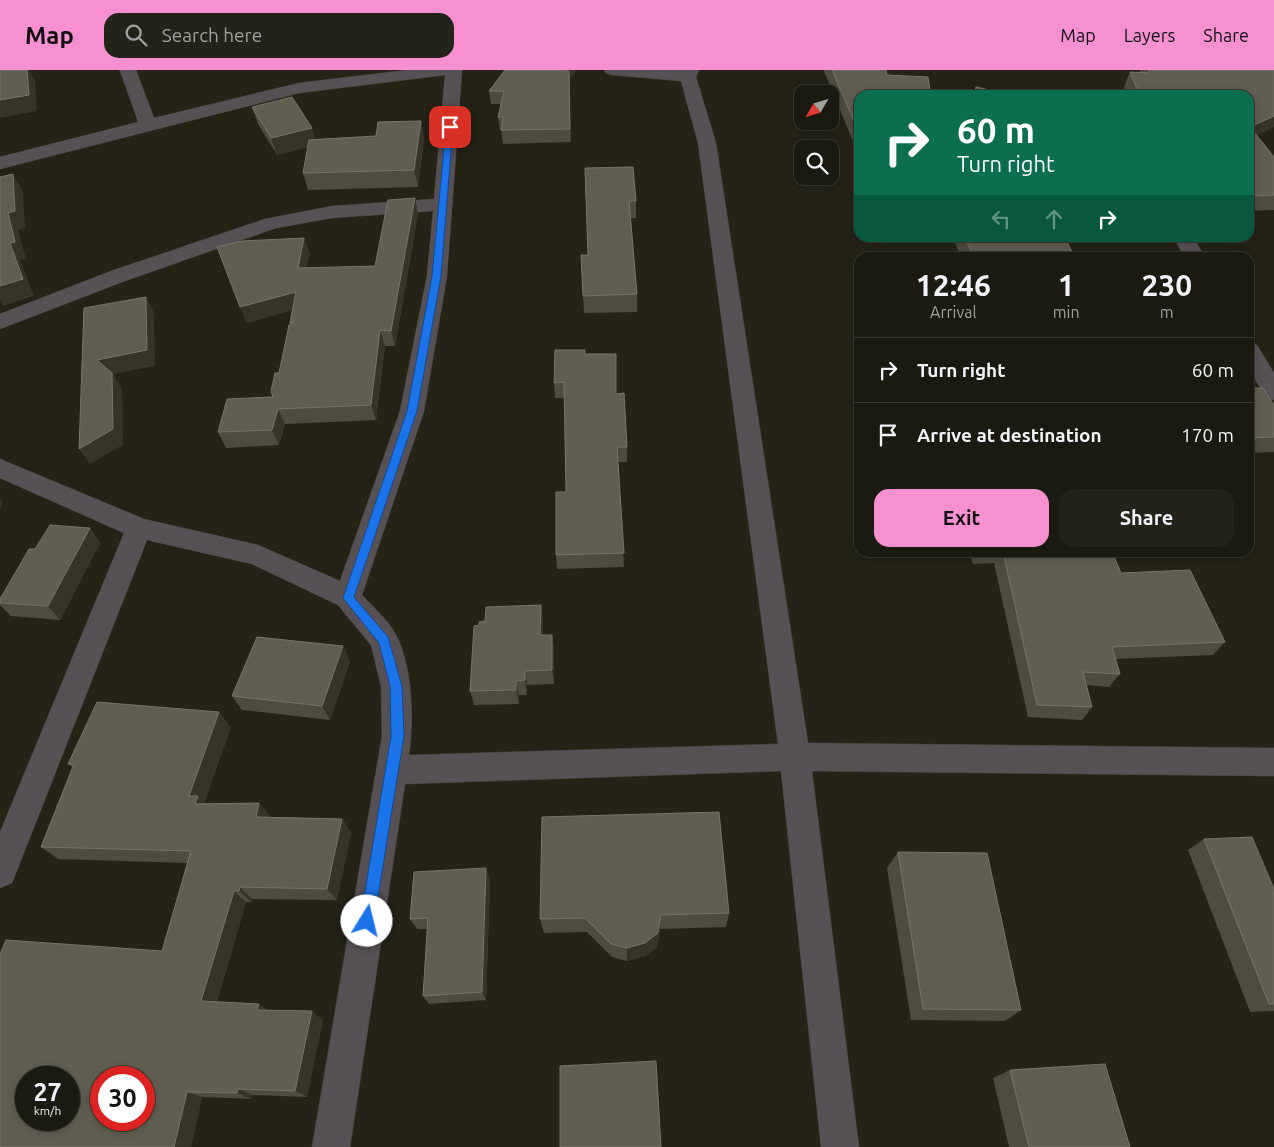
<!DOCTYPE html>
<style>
body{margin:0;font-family:Ubuntu,sans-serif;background:#242319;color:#f1f3f6;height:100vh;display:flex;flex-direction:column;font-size:19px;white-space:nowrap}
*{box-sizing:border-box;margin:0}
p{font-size:16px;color:#a0a19f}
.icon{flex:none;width:28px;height:28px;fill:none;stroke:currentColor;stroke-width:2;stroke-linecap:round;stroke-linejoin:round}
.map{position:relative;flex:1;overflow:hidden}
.panel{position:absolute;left:854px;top:182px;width:400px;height:305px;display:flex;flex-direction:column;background:#1b1a10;border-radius:15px;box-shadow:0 2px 8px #0003,0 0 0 1px #393830}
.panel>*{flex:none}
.top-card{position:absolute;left:854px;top:20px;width:400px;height:152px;border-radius:15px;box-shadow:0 2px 8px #0003,0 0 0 1px #393830;background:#0b6e4f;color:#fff;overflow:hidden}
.needle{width:32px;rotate:231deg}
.buttons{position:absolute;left:794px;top:15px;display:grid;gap:10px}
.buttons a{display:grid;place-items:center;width:45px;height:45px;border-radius:10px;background:#1b1a10;box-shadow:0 2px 8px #0003,0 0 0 1px #393830;font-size:25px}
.speed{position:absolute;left:15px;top:996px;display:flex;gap:10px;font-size:25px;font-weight:700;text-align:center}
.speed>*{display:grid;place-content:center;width:65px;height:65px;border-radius:50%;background:#1b1a10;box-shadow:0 2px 8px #0003,0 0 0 1px #393830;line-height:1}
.speed small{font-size:12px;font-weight:400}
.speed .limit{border:8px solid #d22;background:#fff;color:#111}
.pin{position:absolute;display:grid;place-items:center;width:42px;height:42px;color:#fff;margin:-21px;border-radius:10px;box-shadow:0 2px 8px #0006}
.me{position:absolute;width:55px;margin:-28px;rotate:9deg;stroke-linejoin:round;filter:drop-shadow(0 0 4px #0008)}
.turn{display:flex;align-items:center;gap:18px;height:105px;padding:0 20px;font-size:22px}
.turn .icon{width:65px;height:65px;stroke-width:2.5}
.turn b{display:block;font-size:35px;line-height:42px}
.lanes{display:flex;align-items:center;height:48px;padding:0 20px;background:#0003;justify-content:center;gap:25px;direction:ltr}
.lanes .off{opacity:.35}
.eta{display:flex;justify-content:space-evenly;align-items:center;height:85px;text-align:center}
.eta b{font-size:30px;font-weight:700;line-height:35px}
.cta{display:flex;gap:10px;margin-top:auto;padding:10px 20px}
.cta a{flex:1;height:58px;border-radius:15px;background:#f690d1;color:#111;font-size:20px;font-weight:700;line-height:58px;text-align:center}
.cta a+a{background:#242319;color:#f1f3f6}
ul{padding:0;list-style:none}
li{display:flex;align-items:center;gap:15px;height:65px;padding:0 20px;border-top:1px solid #393830}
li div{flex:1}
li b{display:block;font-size:19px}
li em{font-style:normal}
header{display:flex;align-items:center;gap:30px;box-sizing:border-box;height:70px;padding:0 25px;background:#f690d1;color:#111}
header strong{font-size:24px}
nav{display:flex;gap:28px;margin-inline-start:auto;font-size:18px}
.search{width:350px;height:45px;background:#242319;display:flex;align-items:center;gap:12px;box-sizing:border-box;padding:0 18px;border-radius:15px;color:#a0a19f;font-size:19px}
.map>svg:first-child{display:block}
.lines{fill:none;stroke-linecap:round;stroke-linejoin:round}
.minor-casing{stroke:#414034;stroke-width:1}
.minor{fill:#575155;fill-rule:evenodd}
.wall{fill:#4d4c3e}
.shaded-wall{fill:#353426}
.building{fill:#5f5e50;stroke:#767568;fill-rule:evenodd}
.route{fill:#1a73e8;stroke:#114b97}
</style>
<header>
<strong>Map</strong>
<div class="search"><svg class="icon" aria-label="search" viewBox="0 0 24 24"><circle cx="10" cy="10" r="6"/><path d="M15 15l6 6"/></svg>Search here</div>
<nav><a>Map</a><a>Layers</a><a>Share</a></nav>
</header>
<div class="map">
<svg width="1274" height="1077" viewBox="0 0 1274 1077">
<rect width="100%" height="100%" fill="#242316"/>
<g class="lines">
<!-- minor casing -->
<g class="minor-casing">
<g id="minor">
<path d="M 120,0 L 136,0 L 154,48 L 299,13 L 407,0 L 462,0 L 447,206 L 424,341 L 362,525 C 373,537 387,549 395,563 C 413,595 414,651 409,685 L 778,674 L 698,73 L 681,11 L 612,5 L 606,3 L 604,0 L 699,0 L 696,7 L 716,73 L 808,673 L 1274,678 L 1274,706 L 812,701 L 859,1077 L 821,1077 L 781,701 L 405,714 L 350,1077 L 312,1077 L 382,666 L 381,616 L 371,575 L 338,535 L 252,494 L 147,470 L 12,813 L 0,818 L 0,762 L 124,463 L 0,408 L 0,389 L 144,449 L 258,475 L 340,511 L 400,341 L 427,206 L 433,141 L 332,148 L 276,158 L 125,211 L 0,259 L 0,244 L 111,201 L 265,149 L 332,136 L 434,129 L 445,5 L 299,23 L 0,99 L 0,87 L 138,52 Z"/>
<path d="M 1174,168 L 1194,168 L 1205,188 L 1185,188 Z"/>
<path d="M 1249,273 L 1257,275 L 1274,303 L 1274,330 L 1266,328 L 1249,299 Z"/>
</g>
</g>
<!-- minor -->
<use href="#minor" class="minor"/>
</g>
<!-- wall -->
<g class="wall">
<path d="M 505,0 L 577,0 L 569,10 L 571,72 L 503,74 L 501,60 L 500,60 L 498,47 L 501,34 L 491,34 L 489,21 Z"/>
<path d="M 824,0 L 886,0 L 887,5 L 859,25 L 859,86 L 824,1 Z"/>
<path d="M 1140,0 L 1274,0 L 1257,65 L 1274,87 L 1274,140 L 1249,141 L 1249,25 L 1127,25 L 1124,17 L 1130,2 L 1139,2 Z"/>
<path d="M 252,37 L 312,58 L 315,69 L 376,66 L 421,51 L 424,68 L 418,117 L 308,120 L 303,103 L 308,77 L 277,85 L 258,54 Z"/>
<path d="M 585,98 L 636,131 L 636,148 L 631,148 L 637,224 L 637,242 L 584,243 L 583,226 L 588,185 Z"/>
<path d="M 415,128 L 418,144 L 395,276 L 385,276 L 376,350 L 285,354 L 279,375 L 226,378 L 218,362 L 273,327 L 290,255 L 290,253 L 292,240 L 246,253 L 310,183 L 306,198 L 375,196 Z"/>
<path d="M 953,168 L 1065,168 L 1075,188 L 961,187 Z"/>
<path d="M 585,284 L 616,284 L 616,323 L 627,377 L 627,392 L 618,392 L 624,497 L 557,499 L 556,485 L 566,422 L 565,328 L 555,328 L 554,313 Z"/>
<path d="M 1249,318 L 1274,335 L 1274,382 L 1249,383 Z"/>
<path d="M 90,458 L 100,473 L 60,550 L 11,546 L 0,535 L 0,529 L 35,479 Z"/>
<path d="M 969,482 L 1112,482 L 1121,503 L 1225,572 L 1213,585 L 1116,589 L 1120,604 L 1109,617 L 1086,615 L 1092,637 L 1082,650 L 1028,647 L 994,493 L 973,494 Z"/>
<path d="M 541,535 L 543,550 L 543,565 L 552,565 L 554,580 L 554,614 L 527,615 L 527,625 L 519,625 L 519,634 L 474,635 L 470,621 L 479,555 L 485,551 Z"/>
<path d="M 350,591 L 330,650 L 242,640 L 232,626 Z"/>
<path d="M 231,657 L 204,733 L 205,734 L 270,746 L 269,747 L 342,749 L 351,762 L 337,830 L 252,829 L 251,832 L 246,832 L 217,932 L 323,950 L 307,1027 L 252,1025 L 251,1029 L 202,1027 L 191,1077 L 162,881 L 188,793 L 58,789 L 41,777 L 73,698 L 68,694 Z"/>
<path d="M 1204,769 L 1274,819 L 1274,941 L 1250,942 L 1188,780 Z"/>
<path d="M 898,782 L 1021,940 L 1005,951 L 911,950 L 887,798 Z"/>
<path d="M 490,809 L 486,930 L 429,934 L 423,926 L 427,859 L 417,859 L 410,849 Z"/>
<path d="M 729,843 L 726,857 L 660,859 L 657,877 L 645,886 L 627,891 L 612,887 L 587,862 L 544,863 L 540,849 Z"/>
<path d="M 1010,1000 L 1130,1077 L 1009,1077 L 993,1008 Z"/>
</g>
<!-- shaded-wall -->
<g class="shaded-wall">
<path d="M 23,0 L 29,0 L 35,11 L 37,41 L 0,48 L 0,30 Z"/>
<path d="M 566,0 L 577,0 L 569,10 L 571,72 L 566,1 Z"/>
<path d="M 1274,46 L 1274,57 L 1249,69 L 1250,57 Z"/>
<path d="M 421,51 L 424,68 L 418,117 L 414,100 Z"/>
<path d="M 312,58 L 317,75 L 277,85 L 271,68 Z"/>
<path d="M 13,104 L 23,122 L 25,158 L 18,160 L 26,189 L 20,190 L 34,226 L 3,236 L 0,230 L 0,216 L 10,173 L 8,143 Z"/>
<path d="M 415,128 L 418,144 L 395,276 L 391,261 Z"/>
<path d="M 304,168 L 310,183 L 303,214 L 298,198 Z"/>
<path d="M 296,222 L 302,237 L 246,253 L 240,237 Z"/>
<path d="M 146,227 L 154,243 L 155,296 L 113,304 L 122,319 L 123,375 L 90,394 L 79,379 L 97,290 Z"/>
<path d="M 380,260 L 385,276 L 376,350 L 371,335 Z"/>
<path d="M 278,339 L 285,354 L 279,375 L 272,360 Z"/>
<path d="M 0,428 L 3,432 L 0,439 Z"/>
<path d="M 90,458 L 100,473 L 60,550 L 48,536 Z"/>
<path d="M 541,535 L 543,550 L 543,580 L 540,565 Z"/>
<path d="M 552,565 L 554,580 L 554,614 L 552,600 Z"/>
<path d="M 343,576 L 350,591 L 330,650 L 322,636 Z"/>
<path d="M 525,601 L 527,615 L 527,625 L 525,610 Z"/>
<path d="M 516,611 L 519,625 L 519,634 L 516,620 Z"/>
<path d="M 219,642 L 231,657 L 204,733 L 210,739 L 195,734 L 189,726 Z"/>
<path d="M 259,733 L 270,746 L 267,760 L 256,747 Z"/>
<path d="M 342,749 L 351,762 L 337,830 L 327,819 Z"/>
<path d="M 486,798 L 490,809 L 486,930 L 482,922 Z"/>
<path d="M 240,817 L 252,829 L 251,832 L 239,821 Z"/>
<path d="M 234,821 L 246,832 L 215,940 L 201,931 Z"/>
<path d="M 661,845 L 660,859 L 657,877 L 645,886 L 627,891 L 627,878 Z"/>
<path d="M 259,934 L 271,942 L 257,940 Z"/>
<path d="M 312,941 L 323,950 L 307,1027 L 295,1021 Z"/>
<path d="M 238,1019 L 252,1025 L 251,1029 L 237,1023 Z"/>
<path d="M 187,1022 L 202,1027 L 191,1077 L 174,1077 Z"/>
</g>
<!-- building -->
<g class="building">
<path d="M 0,0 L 27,0 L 29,25 L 0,30 Z"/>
<path d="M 505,0 L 566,0 L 566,1 L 569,1 L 570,59 L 501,60 L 503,47 L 498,47 L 504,21 L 489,21 Z"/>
<path d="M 832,0 L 886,0 L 887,5 L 928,7 L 931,25 L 859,25 L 859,63 Z"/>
<path d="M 1148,0 L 1274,0 L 1274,46 L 1250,57 L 1274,87 L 1274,125 L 1256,126 L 1249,116 L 1249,25 L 1140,25 L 1130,2 L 1149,3 Z"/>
<path d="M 976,17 L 1013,25 L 973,25 Z"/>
<path d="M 292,27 L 312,58 L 271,68 L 252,37 Z"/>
<path d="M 421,51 L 414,100 L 303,103 L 309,70 L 376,66 L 378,52 Z"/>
<path d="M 633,97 L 636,131 L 629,131 L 637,224 L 583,226 L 581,185 L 588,185 L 585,98 Z"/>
<path d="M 13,104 L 15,141 L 8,143 L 15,172 L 10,173 L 23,209 L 0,216 L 0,107 Z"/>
<path d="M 415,128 L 391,261 L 380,260 L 371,335 L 278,339 L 272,360 L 218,362 L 227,329 L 273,327 L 271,321 L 275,303 L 279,303 L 289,255 L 294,252 L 290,253 L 296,222 L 240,237 L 217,177 L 242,171 L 304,168 L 298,198 L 375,196 L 388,130 Z"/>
<path d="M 965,168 L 1065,168 L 1075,188 L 954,188 L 974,187 Z"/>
<path d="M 146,227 L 147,280 L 97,290 L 112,303 L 113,359 L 79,379 L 84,238 Z"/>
<path d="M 555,280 L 585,280 L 585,284 L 616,284 L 616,324 L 624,323 L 627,377 L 617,377 L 624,483 L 556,485 L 556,422 L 566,422 L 564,312 L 554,313 Z"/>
<path d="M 1249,318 L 1263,318 L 1274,335 L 1274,367 L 1249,368 Z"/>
<path d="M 50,455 L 90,458 L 48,536 L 0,533 L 0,529 L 29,479 L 35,479 Z"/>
<path d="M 1003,482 L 1112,482 L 1121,503 L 1190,500 L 1225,572 L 1112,577 L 1120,604 L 1083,602 L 1092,637 L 1037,635 Z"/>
<path d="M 541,535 L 540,565 L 552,565 L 552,600 L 525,601 L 525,610 L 516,611 L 516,620 L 470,621 L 474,556 L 479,555 L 479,552 L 485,551 L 486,537 Z"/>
<path d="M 257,567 L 343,576 L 322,636 L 232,626 Z"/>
<path d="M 97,632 L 219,642 L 189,726 L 198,726 L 195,734 L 259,733 L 256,747 L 342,749 L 327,819 L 240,817 L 239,821 L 234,821 L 201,931 L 259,934 L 257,940 L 312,941 L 295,1021 L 238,1019 L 237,1023 L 187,1022 L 174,1077 L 0,1077 L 0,884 L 6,870 L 162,881 L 191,781 L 41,777 L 74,694 L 68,694 ZM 26,1008 L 69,1008 L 69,1050 L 26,1050 ZM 101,1008 L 144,1008 L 144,1050 L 101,1050 Z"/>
<path d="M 719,742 L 729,843 L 661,845 L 658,863 L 645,873 L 627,878 L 611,874 L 585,848 L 540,849 L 542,747 Z"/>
<path d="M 1252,767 L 1274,819 L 1274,823 L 1273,823 L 1274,825 L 1274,934 L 1269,934 L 1204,769 Z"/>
<path d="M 898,782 L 987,783 L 1021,940 L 923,939 Z"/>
<path d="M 486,798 L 482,922 L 423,926 L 428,848 L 410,849 L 414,802 Z"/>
<path d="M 656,991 L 661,1077 L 560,1077 L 560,996 Z"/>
<path d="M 1105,994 L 1130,1077 L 1029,1077 L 1010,1000 Z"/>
</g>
<!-- route -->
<path class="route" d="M 450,55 L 453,57 L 441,206 L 417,341 L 354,527 L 388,567 L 402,616 L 404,666 L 374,851 L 372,856 L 367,858 L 362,856 L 360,851 L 391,666 L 390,616 L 379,573 L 343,528 L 407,341 L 432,206 L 446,57 Z"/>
</svg>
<div class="buttons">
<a><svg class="needle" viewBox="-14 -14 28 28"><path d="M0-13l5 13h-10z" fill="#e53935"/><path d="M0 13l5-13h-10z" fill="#a0a19f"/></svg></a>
<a><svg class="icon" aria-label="search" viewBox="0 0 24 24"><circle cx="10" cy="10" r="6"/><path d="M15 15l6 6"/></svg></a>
</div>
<div class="speed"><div>27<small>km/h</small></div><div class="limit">30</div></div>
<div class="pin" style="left:450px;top:57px;background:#d93025"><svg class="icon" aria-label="arrive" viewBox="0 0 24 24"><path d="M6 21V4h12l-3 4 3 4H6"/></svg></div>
<svg class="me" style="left:367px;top:851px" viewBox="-20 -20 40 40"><circle r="19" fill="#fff"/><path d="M0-13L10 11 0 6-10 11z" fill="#1a73e8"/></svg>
<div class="top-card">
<div class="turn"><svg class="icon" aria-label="right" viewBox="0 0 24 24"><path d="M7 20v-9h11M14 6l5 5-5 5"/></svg><div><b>60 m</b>Turn right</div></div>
<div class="lanes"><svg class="icon off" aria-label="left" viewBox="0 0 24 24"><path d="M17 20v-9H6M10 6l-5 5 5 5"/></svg><svg class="icon off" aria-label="ahead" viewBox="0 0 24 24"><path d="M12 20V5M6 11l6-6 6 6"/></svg><svg class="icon" aria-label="right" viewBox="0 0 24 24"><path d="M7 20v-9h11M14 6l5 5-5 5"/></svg></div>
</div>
<section class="panel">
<div class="eta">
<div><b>12:46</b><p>Arrival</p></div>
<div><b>1</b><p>min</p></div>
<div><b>230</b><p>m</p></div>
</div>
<ul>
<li><svg class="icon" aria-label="right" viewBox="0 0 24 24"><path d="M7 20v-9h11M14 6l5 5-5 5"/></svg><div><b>Turn right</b></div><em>60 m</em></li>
<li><svg class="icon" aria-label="arrive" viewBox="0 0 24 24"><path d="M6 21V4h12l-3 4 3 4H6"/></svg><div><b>Arrive at destination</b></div><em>170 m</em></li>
</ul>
<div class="cta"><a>Exit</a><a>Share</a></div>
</section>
</div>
